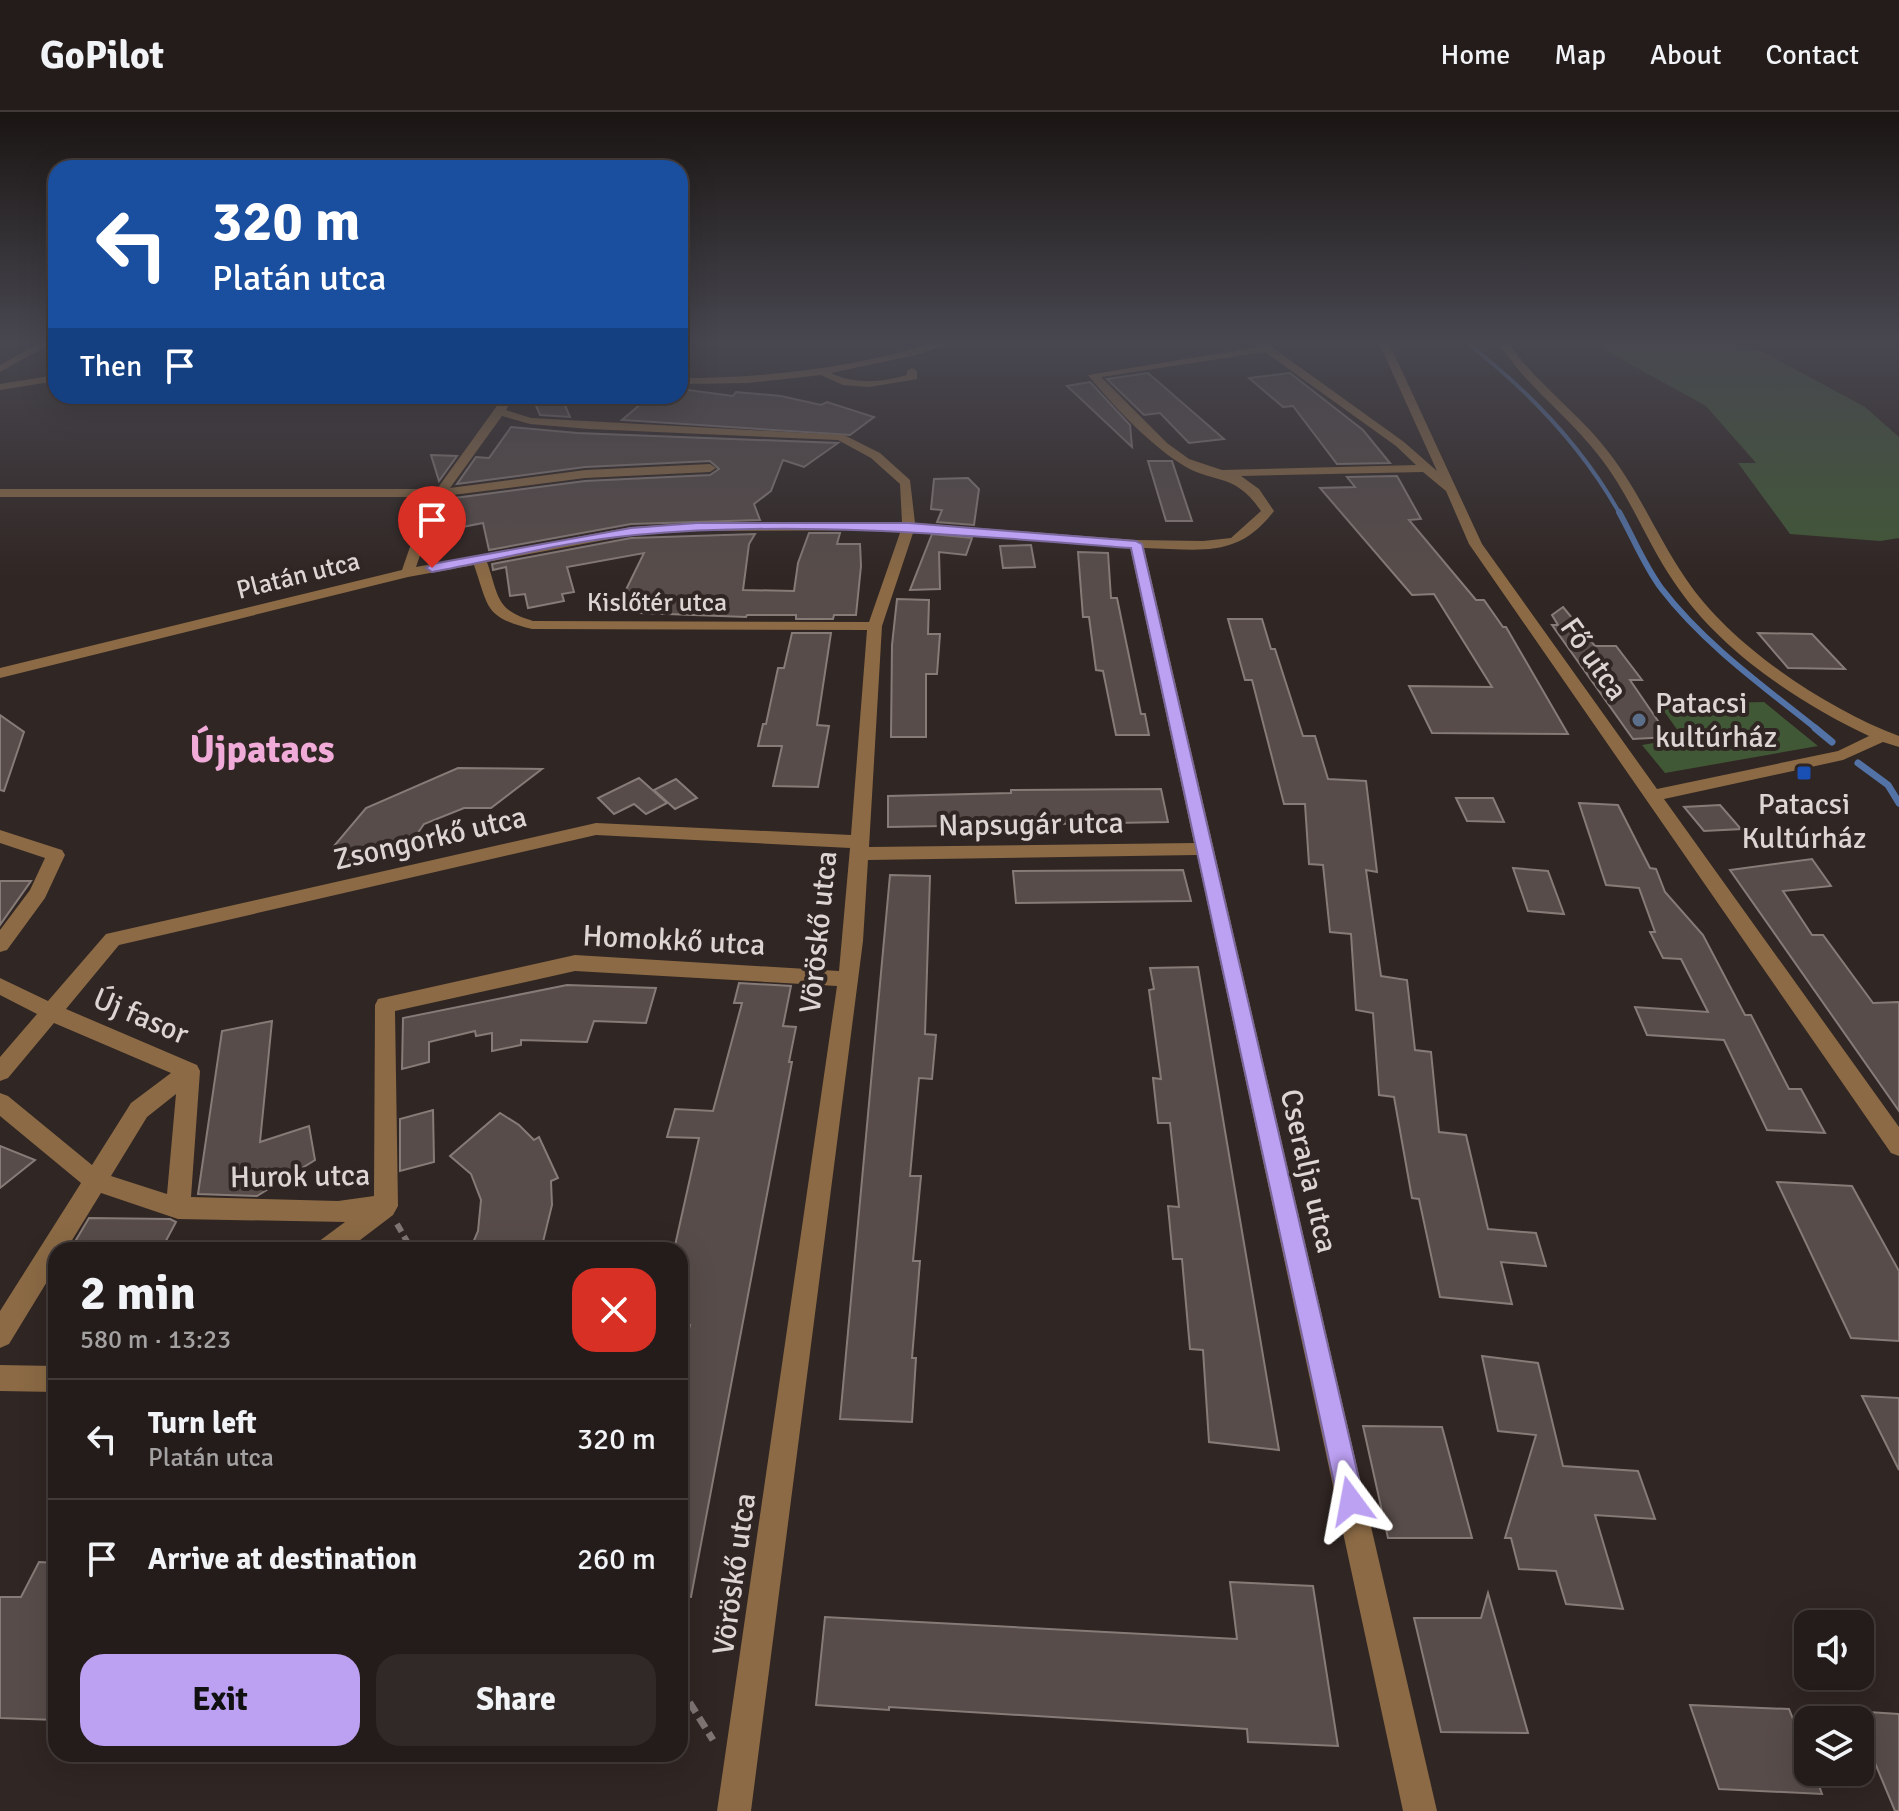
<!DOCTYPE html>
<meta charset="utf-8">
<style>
body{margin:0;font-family:Signika,sans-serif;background:#302927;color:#f1f3f6;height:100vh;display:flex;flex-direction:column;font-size:30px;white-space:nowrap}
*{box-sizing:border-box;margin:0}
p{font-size:26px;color:#a3a1a2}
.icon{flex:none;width:44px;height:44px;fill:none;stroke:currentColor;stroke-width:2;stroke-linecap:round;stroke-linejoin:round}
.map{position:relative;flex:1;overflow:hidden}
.panel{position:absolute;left:48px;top:1130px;width:640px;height:520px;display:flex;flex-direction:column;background:#241c1a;border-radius:24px;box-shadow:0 8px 32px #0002,0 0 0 2px #413a39}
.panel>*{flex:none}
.guide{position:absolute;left:48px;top:48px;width:640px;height:244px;border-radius:24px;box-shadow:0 8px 32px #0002,0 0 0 2px #413a39;background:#1a4fa0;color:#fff;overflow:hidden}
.tools{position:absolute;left:1794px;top:1498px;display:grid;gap:16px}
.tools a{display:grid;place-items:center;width:80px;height:80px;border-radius:16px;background:#241c1a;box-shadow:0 8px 32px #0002,0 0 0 2px #413a39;font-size:40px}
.pin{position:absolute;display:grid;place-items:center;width:68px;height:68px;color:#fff;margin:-82px -34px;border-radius:50% 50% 50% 0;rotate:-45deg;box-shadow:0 0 8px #0007}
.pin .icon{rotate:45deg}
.me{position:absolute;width:88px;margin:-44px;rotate:347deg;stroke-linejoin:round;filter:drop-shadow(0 0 6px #0008)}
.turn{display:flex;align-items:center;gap:28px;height:168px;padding:0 32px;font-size:36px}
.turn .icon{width:104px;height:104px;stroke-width:2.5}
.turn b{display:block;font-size:56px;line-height:68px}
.then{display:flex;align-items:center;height:76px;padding:0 32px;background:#0003;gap:16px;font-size:30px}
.round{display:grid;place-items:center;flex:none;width:84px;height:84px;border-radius:24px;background:#302927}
.overview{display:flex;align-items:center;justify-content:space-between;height:136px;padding:0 32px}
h1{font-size:48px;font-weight:700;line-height:60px}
.button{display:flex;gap:16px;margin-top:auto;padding:16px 32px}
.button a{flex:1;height:92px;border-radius:24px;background:#bca0f2;color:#111;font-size:32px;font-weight:700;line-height:92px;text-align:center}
.button a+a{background:#302927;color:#f1f3f6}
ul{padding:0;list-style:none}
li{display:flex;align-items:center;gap:24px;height:120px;padding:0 32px;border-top:2px solid #413a39}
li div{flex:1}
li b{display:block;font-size:30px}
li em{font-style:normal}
header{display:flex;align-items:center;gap:48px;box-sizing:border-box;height:112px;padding:0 40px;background:#241c1a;border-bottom:2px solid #413a39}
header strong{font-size:38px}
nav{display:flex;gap:44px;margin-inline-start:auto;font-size:28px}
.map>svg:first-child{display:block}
.green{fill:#415836}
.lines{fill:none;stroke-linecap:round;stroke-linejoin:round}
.stream-far2{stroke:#5373a7;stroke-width:4}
.stream-far1{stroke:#5373a7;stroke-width:6}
.stream{stroke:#5373a7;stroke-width:7}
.building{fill:#574c49;stroke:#877b77;stroke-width:2}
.path-far1{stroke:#7f7674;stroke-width:6;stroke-dasharray:9 5;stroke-linecap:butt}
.path{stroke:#7f7674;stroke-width:7;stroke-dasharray:12 6;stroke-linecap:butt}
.minor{fill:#8b6a45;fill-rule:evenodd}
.route{fill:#bca0f2;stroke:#7a689d;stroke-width:2}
.service-dot{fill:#5c6f8a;stroke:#302623;stroke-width:3}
.transit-dot{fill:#1a4fb4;stroke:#302623;stroke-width:3}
.labels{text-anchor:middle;stroke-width:8;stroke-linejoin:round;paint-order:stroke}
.far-street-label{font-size:26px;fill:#dcd5d3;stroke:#302623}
.street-label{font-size:30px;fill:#dcd5d3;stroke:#302623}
.poi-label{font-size:30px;fill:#dcd5d3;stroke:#302623;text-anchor:start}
.district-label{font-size:38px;font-weight:bold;fill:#f0abd9;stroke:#302623}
</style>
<header>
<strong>GoPilot</strong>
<nav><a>Home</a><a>Map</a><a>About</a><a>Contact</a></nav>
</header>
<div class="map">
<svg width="1899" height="1699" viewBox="0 0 1899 1699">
<rect width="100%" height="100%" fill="#302623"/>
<!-- green -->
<g class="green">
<path d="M 1592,231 L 1730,231 L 1765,241 L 1865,295 L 1899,325 L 1899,426 L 1880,429 L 1790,422 L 1738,351 L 1756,351 L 1706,294 Z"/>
<path d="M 1764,590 L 1818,634 L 1665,661 L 1642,633 L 1683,626 L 1659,592 Z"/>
</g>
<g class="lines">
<!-- stream-far2 -->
<path class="stream-far2" d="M 1467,231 C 1528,278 1582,334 1620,402"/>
<!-- stream-far1 -->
<path class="stream-far1" d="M 1619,400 C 1633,425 1644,453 1661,476 C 1704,532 1763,574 1818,618"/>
<!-- stream -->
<g class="stream">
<path d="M 1815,616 L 1832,630"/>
<path d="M 1858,651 L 1888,673 L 1899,691"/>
</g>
</g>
<!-- building -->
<g class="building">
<path d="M 1148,261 L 1224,327 L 1189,331 L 1160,301 L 1144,303 L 1107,267 Z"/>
<path d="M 1290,261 L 1363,318 L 1390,351 L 1337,352 L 1293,294 L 1283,295 L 1249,266 Z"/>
<path d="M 1090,270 L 1130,313 L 1132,335 L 1067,274 Z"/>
<path d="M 680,277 L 733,284 L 736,280 L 781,284 L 821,293 L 827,290 L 874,305 L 850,323 L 622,308 L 650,284 L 680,284 Z"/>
<path d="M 532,284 L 561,284 L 570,305 L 540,303 Z"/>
<path d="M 511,315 L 577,321 L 838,331 L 804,355 L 783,348 L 771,379 L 754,392 L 760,408 L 631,412 L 489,438 L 483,411 L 447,418 L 442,396 L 447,387 L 585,369 L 710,363 L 719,357 L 710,349 L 585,355 L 457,372 L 476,345 L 489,346 Z"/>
<path d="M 431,343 L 457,344 L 439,369 Z"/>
<path d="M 1148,349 L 1172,349 L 1192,409 L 1166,409 Z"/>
<path d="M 1397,364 L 1421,407 L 1409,408 L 1476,488 L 1484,488 L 1503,515 L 1506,515 L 1568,622 L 1432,621 L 1409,574 L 1492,575 L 1434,482 L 1412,483 L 1320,376 L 1355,375 L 1347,365 Z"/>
<path d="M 968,366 L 979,377 L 974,413 L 937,410 L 942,398 L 931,397 L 934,367 Z"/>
<path d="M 809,421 L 840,421 L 837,432 L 860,432 L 861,454 L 856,503 L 834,503 L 833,507 L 796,507 L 796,503 L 747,503 L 746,505 L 615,500 L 644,441 L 567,455 L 574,480 L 562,482 L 564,489 L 528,496 L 525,482 L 510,484 L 506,455 L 493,458 L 492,452 L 631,426 L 755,422 L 749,432 L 743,478 L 794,479 L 798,451 Z"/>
<path d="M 932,422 L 972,426 L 966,443 L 939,440 L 940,477 L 910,478 Z"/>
<path d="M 1031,433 L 1035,455 L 1003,456 L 1000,434 Z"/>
<path d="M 1078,440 L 1108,441 L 1111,486 L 1117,486 L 1141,602 L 1145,602 L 1149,623 L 1116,623 L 1103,559 L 1096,558 L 1089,505 L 1083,505 Z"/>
<path d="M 897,487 L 929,488 L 928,522 L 940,522 L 937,562 L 926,562 L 926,625 L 891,625 L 892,533 Z"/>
<path d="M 1563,495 L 1595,534 L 1616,534 L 1642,568 L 1630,568 L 1669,625 L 1633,627 L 1552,513 L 1558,513 L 1552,503 Z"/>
<path d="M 1228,507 L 1262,507 L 1271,537 L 1275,537 L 1303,624 L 1315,624 L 1328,667 L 1366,669 L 1377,760 L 1366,758 L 1381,864 L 1407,868 L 1415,938 L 1431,940 L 1439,1020 L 1466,1023 L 1488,1117 L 1536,1121 L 1546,1154 L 1501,1150 L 1512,1192 L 1440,1185 L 1419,1087 L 1412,1086 L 1394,985 L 1379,983 L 1373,901 L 1356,898 L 1351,822 L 1330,820 L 1323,753 L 1309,752 L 1305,692 L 1284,692 L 1252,568 L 1245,568 Z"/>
<path d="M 792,521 L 831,521 L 817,613 L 829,614 L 818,675 L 773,674 L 782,634 L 758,634 L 763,612 L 766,612 L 778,556 L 784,556 Z"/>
<path d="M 1758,521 L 1812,522 L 1845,557 L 1788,556 Z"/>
<path d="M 0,603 L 24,620 L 4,679 L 0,678 Z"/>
<path d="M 458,656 L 542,657 L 491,696 L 464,696 L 424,712 L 404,741 L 380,741 L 344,749 L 334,734 L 366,696 Z"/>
<path d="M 639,666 L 667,691 L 646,702 L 634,692 L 614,702 L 598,686 Z"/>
<path d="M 676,667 L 697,686 L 675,697 L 654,678 Z"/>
<path d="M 1161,677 L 1168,710 L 888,715 L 888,684 L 1011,681 L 1011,678 Z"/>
<path d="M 1456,686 L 1493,686 L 1504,710 L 1467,709 Z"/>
<path d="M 1579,691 L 1618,693 L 1650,756 L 1656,757 L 1665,780 L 1703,823 L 1745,903 L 1751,903 L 1789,977 L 1801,977 L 1825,1021 L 1767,1018 L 1724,928 L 1647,923 L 1635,895 L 1708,900 L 1681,847 L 1663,846 L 1650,820 L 1655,820 L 1639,776 L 1606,773 Z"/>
<path d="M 1720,693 L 1741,717 L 1704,719 L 1684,695 Z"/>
<path d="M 1812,747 L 1831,774 L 1783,779 L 1812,823 L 1823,823 L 1873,891 L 1899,890 L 1899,999 L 1730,758 Z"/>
<path d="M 1513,756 L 1548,759 L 1564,802 L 1528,799 Z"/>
<path d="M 1183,758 L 1191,789 L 1016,791 L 1013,759 Z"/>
<path d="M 890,763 L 930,764 L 925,922 L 936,923 L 932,967 L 919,966 L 910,1064 L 921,1064 L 913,1149 L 920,1149 L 912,1246 L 916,1246 L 912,1310 L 840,1307 Z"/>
<path d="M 0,769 L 31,769 L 0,813 Z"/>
<path d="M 1198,855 L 1224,1013 L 1279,1338 L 1209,1330 L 1203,1238 L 1190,1237 L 1182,1147 L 1173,1147 L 1168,1094 L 1179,1095 L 1170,1011 L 1158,1011 L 1153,966 L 1161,967 L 1149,878 L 1154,877 L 1150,856 Z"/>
<path d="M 739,871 L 791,874 L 783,914 L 796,915 L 789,950 L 792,950 L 691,1485 L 680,1484 L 680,1256 L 690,1213 L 680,1212 L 680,1138 L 674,1138 L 699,1026 L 667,1025 L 675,997 L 713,999 L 742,891 L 734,891 Z"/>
<path d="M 567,873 L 656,876 L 646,911 L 594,909 L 587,930 L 521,928 L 521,933 L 492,939 L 492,921 L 476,924 L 475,919 L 429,930 L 429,950 L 402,957 L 403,906 Z"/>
<path d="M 272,909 L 260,1030 L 309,1014 L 315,1048 L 257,1084 L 198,1082 L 222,919 Z"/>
<path d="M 433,998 L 434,1050 L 400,1059 L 400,1007 Z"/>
<path d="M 500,1001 L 519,1013 L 534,1028 L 539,1025 L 558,1066 L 551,1069 L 552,1093 L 541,1138 L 470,1138 L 478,1119 L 481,1088 L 471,1062 L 450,1044 Z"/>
<path d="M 0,1034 L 35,1048 L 0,1076 Z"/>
<path d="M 1777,1070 L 1852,1074 L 1899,1159 L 1899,1229 L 1851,1226 Z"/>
<path d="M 89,1106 L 170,1107 L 176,1110 L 161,1138 L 70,1138 Z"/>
<path d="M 1482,1244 L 1538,1251 L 1563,1354 L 1638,1359 L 1655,1407 L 1595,1403 L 1623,1497 L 1566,1492 L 1556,1459 L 1519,1457 L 1511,1426 L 1505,1426 L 1536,1323 L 1498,1319 Z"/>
<path d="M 1862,1284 L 1899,1286 L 1899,1358 Z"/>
<path d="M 1363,1314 L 1442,1315 L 1472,1426 L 1388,1426 Z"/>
<path d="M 39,1450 L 56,1451 L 56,1608 L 0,1606 L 0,1485 L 21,1485 Z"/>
<path d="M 1230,1470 L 1313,1474 L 1338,1634 L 1248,1630 L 1247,1617 L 889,1595 L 889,1598 L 816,1593 L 825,1505 L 1237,1527 Z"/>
<path d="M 1488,1481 L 1528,1621 L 1441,1620 L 1414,1506 L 1481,1506 Z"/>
<path d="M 1690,1593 L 1789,1597 L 1808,1645 L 1808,1660 L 1814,1660 L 1822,1682 L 1719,1677 Z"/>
<path d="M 1853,1599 L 1899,1602 L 1899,1699 L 1895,1699 L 1860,1615 L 1860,1608 Z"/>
</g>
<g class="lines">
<!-- path-far1 -->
<path class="path-far1" d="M 397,1112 L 412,1138"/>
<!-- path -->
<path class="path" d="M 680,1575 L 713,1628"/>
<!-- minor -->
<g class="minor">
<path d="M 40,231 L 52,231 L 0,260 L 0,253 Z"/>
<path d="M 934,231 L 950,231 L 916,243 L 831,261 C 855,273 883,270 907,263 L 907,259 L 912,256 L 917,259 L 917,267 L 869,275 L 843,273 L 821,263 L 747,271 L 680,272 L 680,266 C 767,266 851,256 934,231 Z"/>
<path d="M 1254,231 L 1266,231 L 1404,330 L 1437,359 L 1379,231 L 1389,231 L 1482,432 L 1657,677 L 1838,639 L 1869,624 C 1797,590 1718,537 1674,470 C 1646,429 1630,383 1599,344 C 1569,305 1529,276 1501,235 L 1502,231 L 1512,231 L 1511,235 C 1540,275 1581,303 1610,342 C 1640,381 1658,426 1686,467 C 1730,533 1825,596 1899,624 L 1899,635 L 1883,630 L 1843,648 L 1664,687 L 1899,1015 L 1899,1044 L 1891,1041 L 1469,432 L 1446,379 L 1423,360 L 1241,364 L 1259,377 L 1274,399 C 1237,448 1199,437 1144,436 L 1437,1699 L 1403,1699 L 1197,743 L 868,748 L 863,829 L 751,1699 L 717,1699 L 837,874 L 575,859 L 395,899 L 398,1094 L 393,1103 L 347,1138 L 315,1138 L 318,1130 L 345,1110 L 178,1107 L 101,1081 L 66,1138 L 56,1138 L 56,1155 L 9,1232 L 0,1236 L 0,1199 L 81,1071 L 0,1004 L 0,981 L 8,984 L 92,1053 L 131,991 L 171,961 L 54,911 L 8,966 L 0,969 L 0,945 L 37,902 L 0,883 L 0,866 L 48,889 L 106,822 L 596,711 L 851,723 L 867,518 L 532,517 C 484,505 489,496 474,453 L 408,465 L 0,566 L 0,556 L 402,458 L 419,409 L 432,385 L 0,385 L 0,377 L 437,377 L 504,284 L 514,284 L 506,298 L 531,306 L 844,323 L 880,341 L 910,368 L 915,411 L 1136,428 L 1203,429 L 1231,426 L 1261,399 C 1234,358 1210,373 1178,350 C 1145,328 1113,293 1088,263 L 1258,235 ZM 1265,240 L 1396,334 L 1416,353 L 1222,358 L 1189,347 L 1167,331 L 1101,265 ZM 502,304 L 530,312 L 589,317 L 838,328 L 871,346 L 900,372 L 902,410 L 697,411 L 631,415 L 416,455 L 432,409 L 445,384 L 585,366 L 710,360 L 716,356 L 710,352 L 585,358 L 450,376 ZM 901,418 L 869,510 L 533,509 C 495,498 499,484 487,450 L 631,423 L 697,419 ZM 914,418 L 1130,435 L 1194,731 L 869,735 L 882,514 ZM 596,723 L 850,736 L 839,859 L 575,843 L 378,887 L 375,893 L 374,1084 L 338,1089 L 191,1085 L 200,959 L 197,953 L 66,897 L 119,833 ZM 176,982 L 167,1082 L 111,1064 L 147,1005 Z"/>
<path d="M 56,263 L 56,269 L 0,278 L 0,272 Z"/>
<path d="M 0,718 L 62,738 L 65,743 L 45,786 L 7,838 L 0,840 L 0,818 L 30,778 L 45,746 L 0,731 Z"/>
<path d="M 0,1253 L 56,1254 L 56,1280 L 0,1279 Z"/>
</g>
</g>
<!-- sky -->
<linearGradient id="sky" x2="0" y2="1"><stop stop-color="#1a1513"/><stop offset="0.49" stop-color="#484750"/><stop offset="1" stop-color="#484750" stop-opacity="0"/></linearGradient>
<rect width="1899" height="469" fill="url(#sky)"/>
<!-- route -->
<path class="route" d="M 697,411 L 909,411 L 1136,429 L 1142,432 L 1364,1389 L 1360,1398 L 1351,1402 L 1341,1398 L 1338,1389 L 1131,436 C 966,423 800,408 635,423 C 569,429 497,448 432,460 L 426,456 L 432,452 L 631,416 Z"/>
<!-- markers -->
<circle class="service-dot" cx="1639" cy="608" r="8"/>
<rect class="transit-dot" x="1796" y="653" width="16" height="16" rx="4"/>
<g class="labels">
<!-- far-street labels -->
<g class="far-street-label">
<text transform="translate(298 463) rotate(-14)" y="9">Platán utca</text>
<text x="657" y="499">Kislőtér utca</text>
</g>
<!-- street labels -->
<g class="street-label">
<text transform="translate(1594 547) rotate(55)" y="10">Fő utca</text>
<text transform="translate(1031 712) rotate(-1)" y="10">Napsugár utca</text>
<text transform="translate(430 726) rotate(-13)" y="10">Zsongorkő utca</text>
<text transform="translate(818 820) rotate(-84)" y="10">Vöröskő utca</text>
<text transform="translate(674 828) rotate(3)" y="10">Homokkő utca</text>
<text transform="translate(141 904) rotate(23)" y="10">Új fasor</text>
<text transform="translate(1309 1059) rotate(77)" y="10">Cseralja utca</text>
<text transform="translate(300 1064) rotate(-1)" y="10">Hurok utca</text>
<text transform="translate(734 1462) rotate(-82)" y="10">Vöröskő utca</text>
</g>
<!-- poi labels -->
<g class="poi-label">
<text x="1655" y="601">Patacsi<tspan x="1655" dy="34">kultúrház</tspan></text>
<text x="1804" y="702" text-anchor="middle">Patacsi<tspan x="1804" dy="34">Kultúrház</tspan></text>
</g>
<!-- district labels -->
<g class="district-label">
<text x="262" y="650">Újpatacs</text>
</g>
</g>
</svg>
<div class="tools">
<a><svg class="icon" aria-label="sound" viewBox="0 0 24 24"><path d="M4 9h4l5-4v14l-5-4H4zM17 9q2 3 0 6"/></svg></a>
<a><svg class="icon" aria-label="layers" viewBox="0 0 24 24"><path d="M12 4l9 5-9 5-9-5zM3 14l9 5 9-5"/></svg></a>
</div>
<div class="pin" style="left:432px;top:456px;background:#d93025"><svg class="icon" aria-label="arrive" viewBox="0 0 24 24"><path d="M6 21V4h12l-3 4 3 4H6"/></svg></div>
<svg class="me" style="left:1351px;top:1389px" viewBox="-20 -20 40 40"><path d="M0-17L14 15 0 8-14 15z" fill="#bca0f2" stroke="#fff" stroke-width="4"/></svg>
<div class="guide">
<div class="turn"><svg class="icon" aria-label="left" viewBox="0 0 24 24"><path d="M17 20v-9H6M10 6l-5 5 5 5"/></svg><div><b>320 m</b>Platán utca</div></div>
<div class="then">Then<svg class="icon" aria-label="arrive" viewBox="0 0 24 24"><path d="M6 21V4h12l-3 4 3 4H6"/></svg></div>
</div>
<section class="panel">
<div class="overview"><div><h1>2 min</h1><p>580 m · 13:23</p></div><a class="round" style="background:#d93025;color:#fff"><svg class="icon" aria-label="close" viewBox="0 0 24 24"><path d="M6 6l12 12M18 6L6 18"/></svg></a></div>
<ul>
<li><svg class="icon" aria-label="left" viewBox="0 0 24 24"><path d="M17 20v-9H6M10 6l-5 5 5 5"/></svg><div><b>Turn left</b><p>Platán utca</p></div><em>320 m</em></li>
<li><svg class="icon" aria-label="arrive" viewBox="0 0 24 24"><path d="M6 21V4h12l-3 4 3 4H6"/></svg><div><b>Arrive at destination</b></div><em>260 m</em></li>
</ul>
<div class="button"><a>Exit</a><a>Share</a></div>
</section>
</div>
